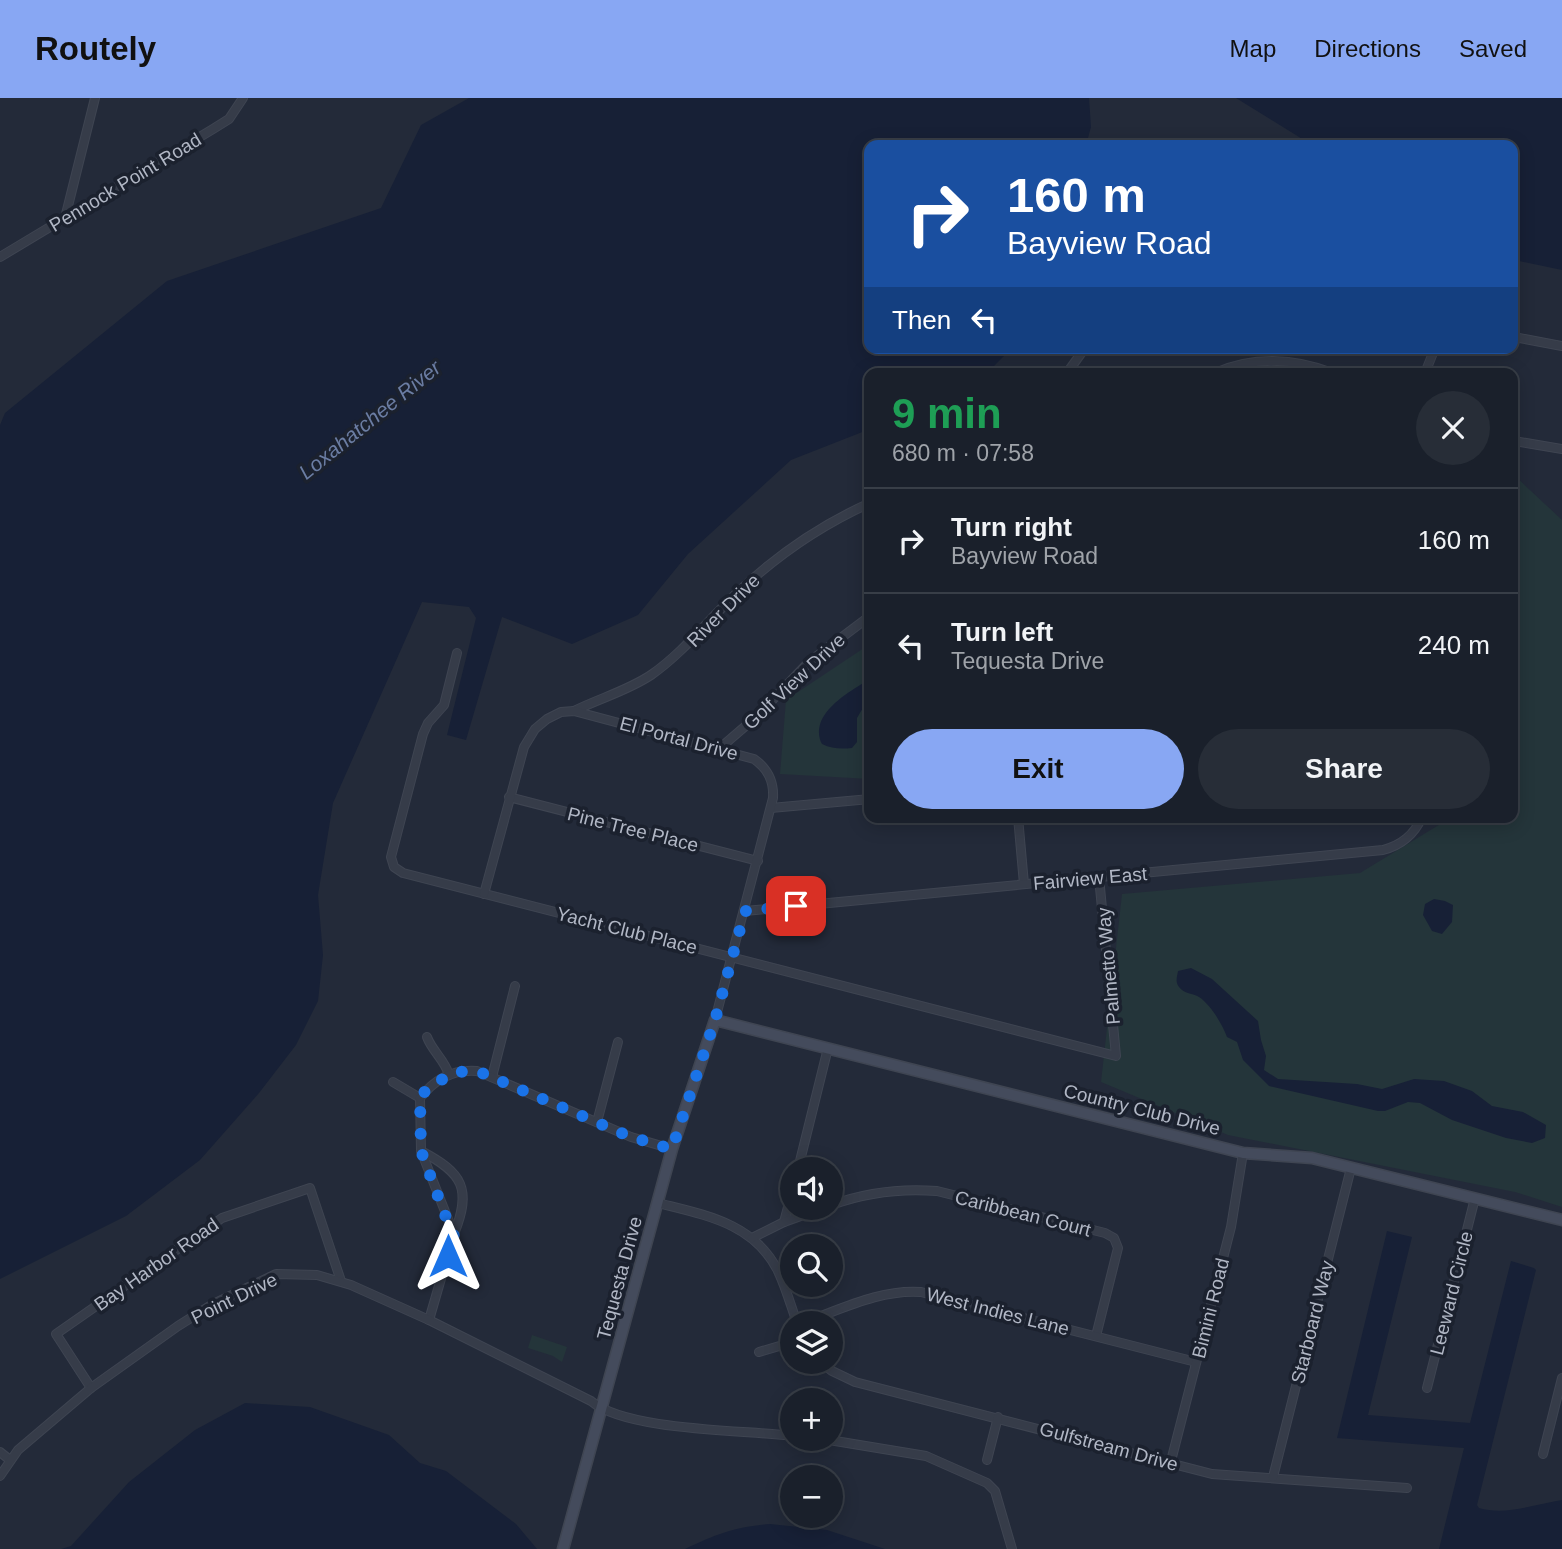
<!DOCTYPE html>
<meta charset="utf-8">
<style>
body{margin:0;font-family:Helvetica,sans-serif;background:#272d37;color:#f1f3f6;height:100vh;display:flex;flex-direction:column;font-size:26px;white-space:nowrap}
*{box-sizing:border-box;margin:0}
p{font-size:23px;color:#9fa3a9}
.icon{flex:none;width:38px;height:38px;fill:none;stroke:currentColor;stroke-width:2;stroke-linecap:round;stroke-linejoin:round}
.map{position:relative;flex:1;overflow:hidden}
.sheet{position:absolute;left:864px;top:270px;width:654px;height:455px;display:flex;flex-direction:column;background:#1a202b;border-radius:14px;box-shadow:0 4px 18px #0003,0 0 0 2px #383e47}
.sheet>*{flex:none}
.top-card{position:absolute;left:864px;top:42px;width:654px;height:214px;border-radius:14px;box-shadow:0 4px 18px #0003,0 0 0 2px #383e47;background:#1a4fa0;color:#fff;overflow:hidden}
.tools{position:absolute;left:780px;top:1059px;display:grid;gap:14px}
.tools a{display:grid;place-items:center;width:63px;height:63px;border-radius:50%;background:#1a202b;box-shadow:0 4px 18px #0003,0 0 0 2px #383e47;font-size:35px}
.pin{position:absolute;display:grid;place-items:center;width:60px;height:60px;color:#fff;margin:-30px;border-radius:14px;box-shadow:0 4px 10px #0006}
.me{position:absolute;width:77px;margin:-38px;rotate:0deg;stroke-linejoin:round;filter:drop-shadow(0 0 5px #0008)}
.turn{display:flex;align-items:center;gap:24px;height:147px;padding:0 28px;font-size:32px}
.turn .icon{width:91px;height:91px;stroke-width:2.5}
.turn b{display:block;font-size:49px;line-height:60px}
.then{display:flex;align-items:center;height:66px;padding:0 28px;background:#0003;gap:14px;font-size:26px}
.round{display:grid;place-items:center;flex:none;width:74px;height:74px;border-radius:37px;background:#272d37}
.summary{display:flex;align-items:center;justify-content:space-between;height:119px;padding:0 28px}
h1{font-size:42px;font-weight:800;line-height:52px;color:#1e9e55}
.primary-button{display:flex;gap:14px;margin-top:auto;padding:14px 28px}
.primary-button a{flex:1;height:80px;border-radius:42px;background:#88a7f3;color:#111;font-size:28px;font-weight:800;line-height:80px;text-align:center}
.primary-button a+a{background:#272d37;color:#f1f3f6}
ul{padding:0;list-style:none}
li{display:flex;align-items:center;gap:21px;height:105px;padding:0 28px;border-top:2px solid #383e47}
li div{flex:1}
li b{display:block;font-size:26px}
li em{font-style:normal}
header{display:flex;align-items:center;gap:42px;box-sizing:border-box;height:98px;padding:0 35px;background:#88a7f3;color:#111}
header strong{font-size:33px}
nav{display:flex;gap:38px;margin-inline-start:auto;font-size:24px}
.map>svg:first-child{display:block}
.green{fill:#24353a}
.water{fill:#172036}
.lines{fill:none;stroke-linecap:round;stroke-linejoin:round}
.street-casing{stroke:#3f4552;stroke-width:10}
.secondary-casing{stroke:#3f4552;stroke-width:13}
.street{stroke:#363c49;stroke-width:8}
.secondary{stroke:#444b5c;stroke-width:10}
.route{stroke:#1a73e8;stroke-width:12;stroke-dasharray:0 21.6}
.labels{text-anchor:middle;stroke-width:7;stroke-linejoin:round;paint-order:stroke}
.street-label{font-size:19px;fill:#b1b7c5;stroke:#1b212e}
.water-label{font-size:21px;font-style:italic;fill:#6b7da3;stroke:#1b212e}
</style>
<header>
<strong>Routely</strong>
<nav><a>Map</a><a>Directions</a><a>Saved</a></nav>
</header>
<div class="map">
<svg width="1562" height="1451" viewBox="0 0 1562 1451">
<rect width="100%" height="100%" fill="#232a39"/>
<!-- green -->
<g class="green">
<path d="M 1514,377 L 1562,422 L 1562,1109 L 1515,1094 L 1228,1037 L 1101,984 L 1122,796 L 1360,775 L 1447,722 L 1447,719 L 1514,719 Z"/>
<path d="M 870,546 L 870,681 L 780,676 L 786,602 Z"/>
<path d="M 532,1237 L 567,1249 L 562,1264 L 553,1258 L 528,1250 Z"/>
</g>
<!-- water -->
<g class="water">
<path d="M 469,0 L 1089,0 L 1091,29 L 1086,47 L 870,47 L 870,250 L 1012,250 L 987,275 L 870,275 L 870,331 L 791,362 L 688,456 L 638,517 L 572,546 L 502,519 L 466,642 L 447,637 L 476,520 L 469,509 L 422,504 L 333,705 L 318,797 L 323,857 L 318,903 L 296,947 L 259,995 L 200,1062 L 126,1118 L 0,1181 L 0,327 L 5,315 L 167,183 L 381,110 L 421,27 Z"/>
<path d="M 1236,0 L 1562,0 L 1562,172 L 1514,162 L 1514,47 L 1312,47 Z"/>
<path d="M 870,581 L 870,598 L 857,620 L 857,644 L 852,650 C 841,651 832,651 822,646 C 808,616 849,594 870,581 Z"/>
<path d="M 1434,801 L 1445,803 L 1453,807 L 1452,824 L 1442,836 L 1432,833 L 1423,817 L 1425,806 Z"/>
<path d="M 1191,870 L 1212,881 L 1258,923 L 1261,942 L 1266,958 L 1264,972 L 1278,981 L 1357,986 L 1382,991 L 1414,981 L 1444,983 L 1472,993 L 1492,1008 L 1523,1014 L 1546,1027 L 1545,1040 L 1532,1045 L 1506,1040 L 1452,1022 L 1420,1005 L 1408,1004 L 1385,1013 L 1378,1013 L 1269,988 L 1243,962 L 1237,944 L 1227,939 C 1222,926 1211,907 1199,899 C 1193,895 1184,896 1179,889 C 1175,884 1177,879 1178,873 Z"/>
<path d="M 1387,1133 L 1412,1139 L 1368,1317 L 1470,1325 L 1511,1163 L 1534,1170 L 1536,1172 L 1477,1407 L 1479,1410 C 1506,1418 1535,1406 1562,1402 L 1562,1451 L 1439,1451 L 1464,1350 L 1337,1340 Z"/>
<path d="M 245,1305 L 310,1309 L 389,1337 L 420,1365 L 446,1373 L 516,1426 L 537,1451 L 61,1451 L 71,1448 L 129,1384 L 195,1332 Z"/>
<path d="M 770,1426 L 827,1432 L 885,1451 L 685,1451 C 717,1436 734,1429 770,1426 Z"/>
</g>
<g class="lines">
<!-- street casing -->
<g class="street-casing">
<g id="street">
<path d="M 65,120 L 95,0"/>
<path d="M 0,159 L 213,31 L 229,21 L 243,0"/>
<path d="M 1514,239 L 1562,248"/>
<path d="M 1067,275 L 1085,250"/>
<path d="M 1215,275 C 1253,258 1294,260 1332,275"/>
<path d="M 1425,275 L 1435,250"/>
<path d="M 1514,343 L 1562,351"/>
<path d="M 457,555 L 444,607 L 428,625 L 423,636 L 391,759 L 394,769 L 403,775 L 1116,958 L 1099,779"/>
<path d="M 574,613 C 600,600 627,593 651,577 C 684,554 708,522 737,495 C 776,458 821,427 870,405"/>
<path d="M 720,650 L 756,619 L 809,564 L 870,518"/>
<path d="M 509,699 L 758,763"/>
<path d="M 771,710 L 870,701"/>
<path d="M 1018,719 L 1024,786"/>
<path d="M 484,796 L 524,649 L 535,631 L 547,621 L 561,614 L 574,613 L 754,661 C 768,671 774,683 773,700 L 715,922"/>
<path d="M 745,813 L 1383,752 C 1402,747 1414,737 1422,719"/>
<path d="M 427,939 C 432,953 445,962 449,977"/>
<path d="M 492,979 L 515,888"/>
<path d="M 393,984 L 420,1000 L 421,1053 L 454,1136 L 429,1222"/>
<path d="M 420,1000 C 434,982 453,971 477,973 L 631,1039 L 672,1051"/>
<path d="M 597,1024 L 618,944"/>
<path d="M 421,1053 C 463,1075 472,1091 454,1136"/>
<path d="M 798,1071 L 828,950"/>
<path d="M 658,1105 C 705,1117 754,1125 778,1173 C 786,1190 791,1208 797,1225"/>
<path d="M 831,1107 C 867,1094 900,1090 937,1093 L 1105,1135 L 1114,1140 L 1118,1150 L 1096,1238"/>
<path d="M 784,1124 L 793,1090"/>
<path d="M 752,1140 L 784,1124 L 823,1110"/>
<path d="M 802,1225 C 840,1212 880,1191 921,1194 L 1196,1264"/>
<path d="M 759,1254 L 793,1244"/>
<path d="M 820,1264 L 832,1273 L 855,1284 L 1212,1376 L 1407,1390"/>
<path d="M 91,1290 L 56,1236 L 222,1120 L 310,1090 L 341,1183"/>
<path d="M 1427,1290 L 1475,1100"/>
<path d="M 817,1340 L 926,1358 L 987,1385 L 995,1393 L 1012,1451"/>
<path d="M 0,1354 L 10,1362"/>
<path d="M 1543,1356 L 1562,1280"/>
<path d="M 987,1362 L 998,1319"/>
<path d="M 1171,1363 L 1231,1129 L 1243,1055"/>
<path d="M 0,1378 L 18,1352 L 91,1290 L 178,1228 L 213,1206 L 276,1176 L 317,1177 L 351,1187 L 429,1222 L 591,1303 C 626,1333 744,1332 793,1338"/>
<path d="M 1273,1379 L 1351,1070"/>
</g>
</g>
<!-- secondary casing -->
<g class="secondary-casing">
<path id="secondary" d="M 563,1451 L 672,1051 L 715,922 L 1243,1055 L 1312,1060 L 1562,1122"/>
</g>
<!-- street -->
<use href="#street" class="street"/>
<!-- secondary -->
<use href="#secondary" class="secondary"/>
</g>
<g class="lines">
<!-- route -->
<path class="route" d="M 448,1158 L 454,1136 L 450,1130 L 421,1053 L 420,1000 L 426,992 L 449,977 L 465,973 L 482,975 L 631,1039 L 672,1051 L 715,922 L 745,813 L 796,808"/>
</g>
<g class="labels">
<!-- street labels -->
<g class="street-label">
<text transform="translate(125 84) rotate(-31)" y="7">Pennock Point Road</text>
<text transform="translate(723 512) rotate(-45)" y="7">River Drive</text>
<text transform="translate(794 583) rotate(-43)" y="7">Golf View Drive</text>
<text transform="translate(679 640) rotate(15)" y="7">El Portal Drive</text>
<text transform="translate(633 731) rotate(14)" y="7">Pine Tree Place</text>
<text transform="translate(1090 780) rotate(-5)" y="7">Fairview East</text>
<text transform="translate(627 832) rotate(14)" y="7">Yacht Club Place</text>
<text transform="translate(1108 868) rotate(-95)" y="7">Palmetto Way</text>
<text transform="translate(1142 1011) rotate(14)" y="7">Country Club Drive</text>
<text transform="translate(1023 1115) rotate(14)" y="7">Caribbean Court</text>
<text transform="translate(156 1166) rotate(-35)" y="7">Bay Harbor Road</text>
<text transform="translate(619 1180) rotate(-75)" y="7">Tequesta Drive</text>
<text transform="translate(1451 1195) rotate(-76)" y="7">Leeward Circle</text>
<text transform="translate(234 1200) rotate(-26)" y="7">Point Drive</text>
<text transform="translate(1210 1210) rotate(-76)" y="7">Bimini Road</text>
<text transform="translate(998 1213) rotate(14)" y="7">West Indies Lane</text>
<text transform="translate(1312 1224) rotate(-76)" y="7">Starboard Way</text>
<text transform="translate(1109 1348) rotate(15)" y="7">Gulfstream Drive</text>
</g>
<!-- water labels -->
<g class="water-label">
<text transform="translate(370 322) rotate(-39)" y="7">Loxahatchee River</text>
</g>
</g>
</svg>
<div class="tools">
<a><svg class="icon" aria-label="sound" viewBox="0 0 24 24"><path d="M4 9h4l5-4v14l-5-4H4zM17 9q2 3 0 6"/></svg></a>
<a><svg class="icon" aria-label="search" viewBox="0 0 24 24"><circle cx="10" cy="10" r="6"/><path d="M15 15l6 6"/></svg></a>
<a><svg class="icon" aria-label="layers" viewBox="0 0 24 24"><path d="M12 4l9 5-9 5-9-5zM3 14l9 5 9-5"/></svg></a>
<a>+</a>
<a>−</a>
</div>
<div class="pin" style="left:796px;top:808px;background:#d93025"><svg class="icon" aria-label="arrive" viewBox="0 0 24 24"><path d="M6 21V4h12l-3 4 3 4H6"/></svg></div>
<svg class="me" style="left:448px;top:1158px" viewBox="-20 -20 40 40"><path d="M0-17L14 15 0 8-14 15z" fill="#1a73e8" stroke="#fff" stroke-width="4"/></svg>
<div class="top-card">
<div class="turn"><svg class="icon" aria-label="right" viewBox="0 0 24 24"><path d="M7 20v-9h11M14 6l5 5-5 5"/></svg><div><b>160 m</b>Bayview Road</div></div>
<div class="then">Then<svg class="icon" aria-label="left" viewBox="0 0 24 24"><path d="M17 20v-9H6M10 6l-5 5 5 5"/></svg></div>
</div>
<section class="sheet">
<div class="summary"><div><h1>9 min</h1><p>680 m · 07:58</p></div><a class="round"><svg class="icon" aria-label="close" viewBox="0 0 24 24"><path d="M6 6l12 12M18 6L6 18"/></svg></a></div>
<ul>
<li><svg class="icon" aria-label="right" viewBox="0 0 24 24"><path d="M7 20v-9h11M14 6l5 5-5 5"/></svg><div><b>Turn right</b><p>Bayview Road</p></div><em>160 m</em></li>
<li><svg class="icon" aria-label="left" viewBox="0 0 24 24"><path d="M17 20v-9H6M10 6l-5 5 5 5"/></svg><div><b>Turn left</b><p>Tequesta Drive</p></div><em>240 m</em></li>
</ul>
<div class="primary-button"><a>Exit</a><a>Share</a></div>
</section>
</div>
